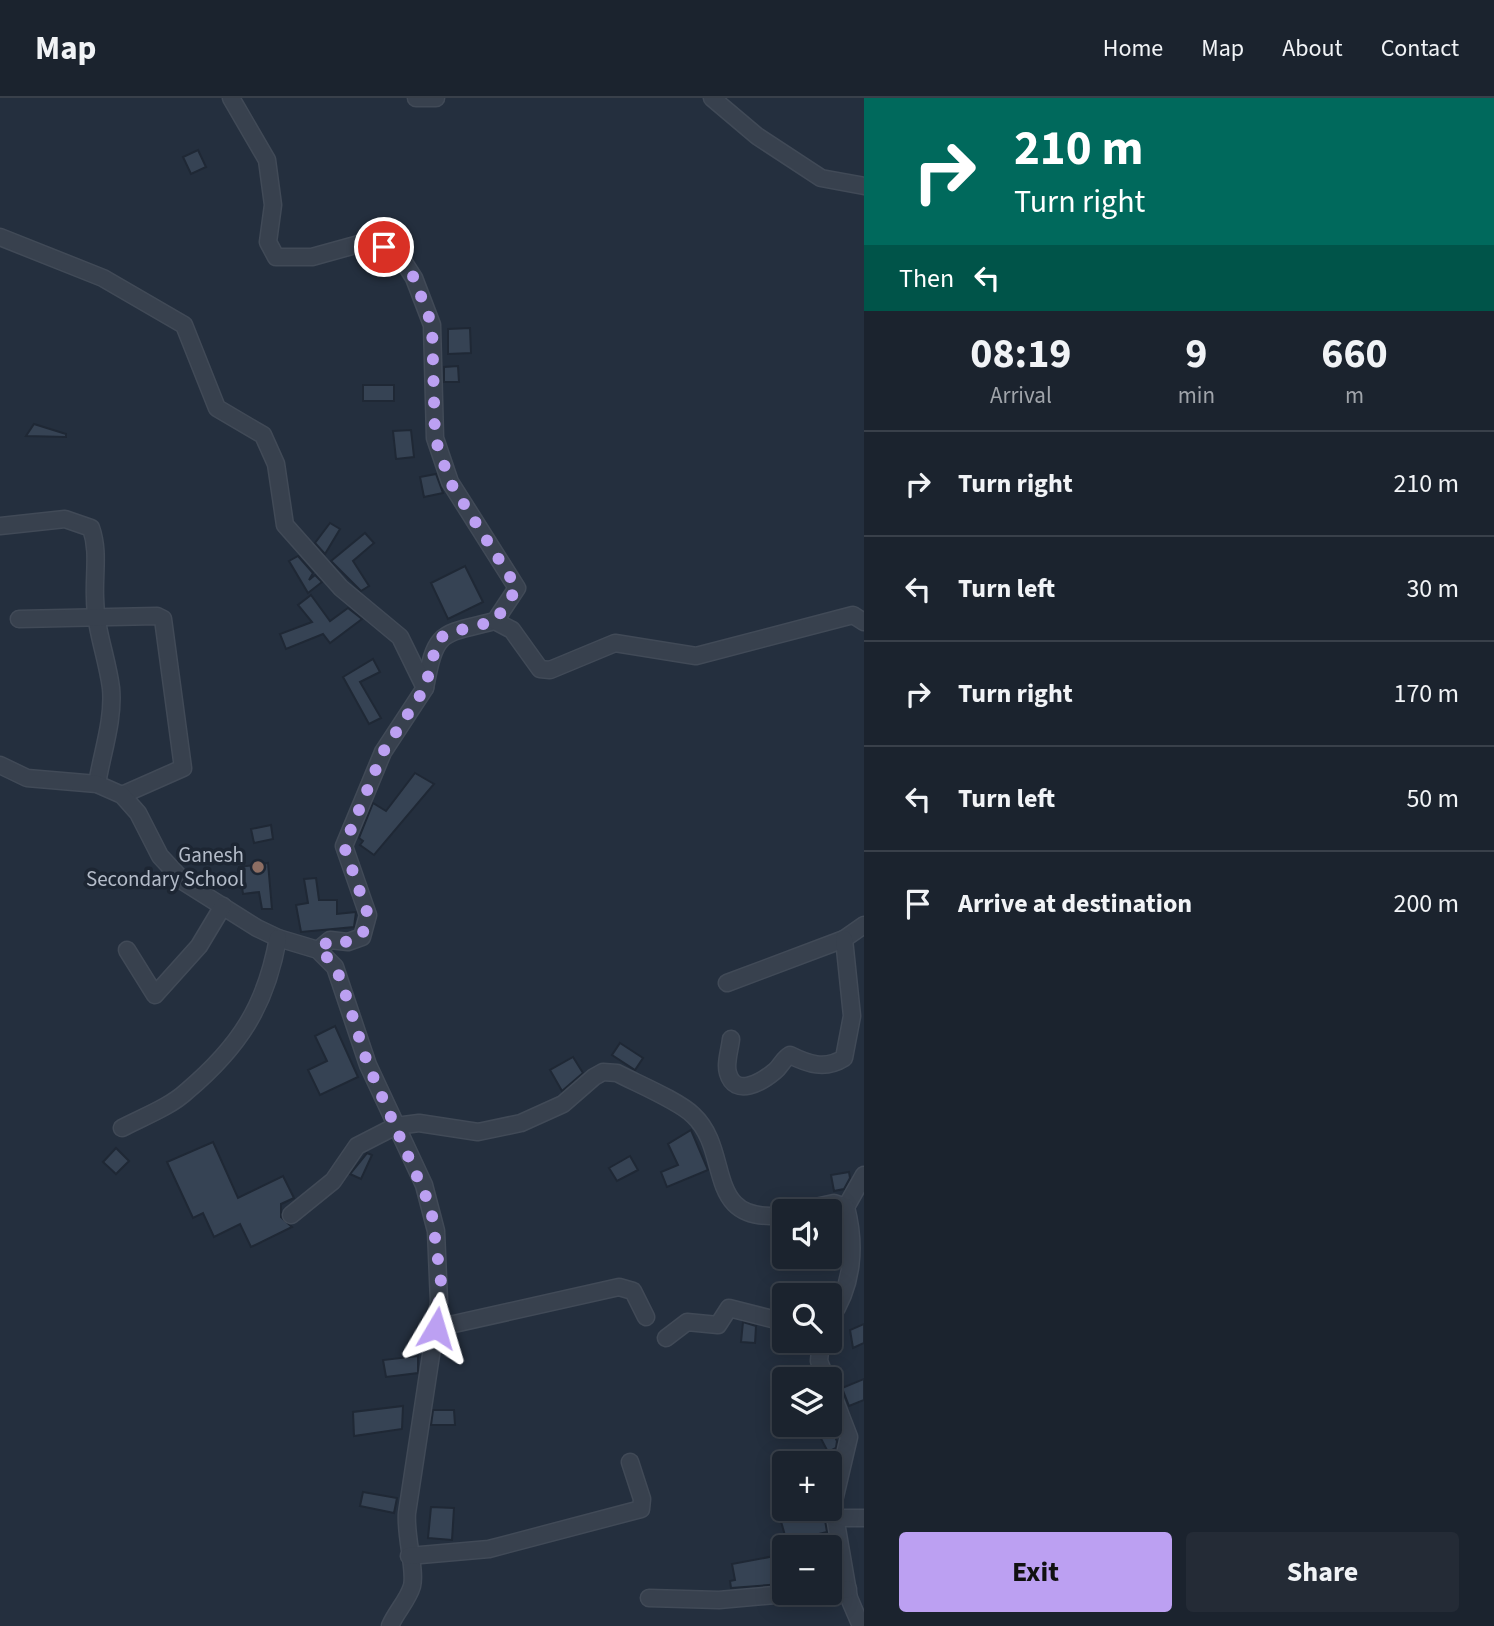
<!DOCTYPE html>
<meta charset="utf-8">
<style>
body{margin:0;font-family:"Source Sans 3",sans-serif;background:#242b36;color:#f1f3f6;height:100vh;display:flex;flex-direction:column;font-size:26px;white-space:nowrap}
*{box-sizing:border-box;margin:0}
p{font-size:23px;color:#a0a4aa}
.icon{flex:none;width:38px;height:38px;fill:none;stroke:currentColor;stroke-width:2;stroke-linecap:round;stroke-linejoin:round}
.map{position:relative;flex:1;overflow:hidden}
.drawer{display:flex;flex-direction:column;background:#1b232e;width:630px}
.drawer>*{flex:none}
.banner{background:#00695c;color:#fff;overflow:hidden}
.buttons{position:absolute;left:772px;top:1101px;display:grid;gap:14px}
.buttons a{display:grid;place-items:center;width:70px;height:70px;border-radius:7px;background:#1b232e;box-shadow:0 4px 18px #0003,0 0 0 2px #39404a;font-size:35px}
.pin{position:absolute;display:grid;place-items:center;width:60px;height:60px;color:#fff;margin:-30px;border:4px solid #fff;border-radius:50%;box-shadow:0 2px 7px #0007}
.me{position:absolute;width:77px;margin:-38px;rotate:7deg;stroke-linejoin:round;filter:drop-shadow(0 0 5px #0008)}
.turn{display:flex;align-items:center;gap:24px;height:147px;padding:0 35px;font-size:32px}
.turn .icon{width:91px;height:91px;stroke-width:2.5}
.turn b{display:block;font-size:49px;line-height:60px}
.then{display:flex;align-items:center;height:66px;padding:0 35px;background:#0003;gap:14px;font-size:26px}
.eta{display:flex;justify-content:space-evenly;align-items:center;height:119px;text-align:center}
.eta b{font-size:42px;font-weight:700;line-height:49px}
.cta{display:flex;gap:14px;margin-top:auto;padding:14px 35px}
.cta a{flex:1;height:80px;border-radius:7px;background:#bca0f2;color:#111;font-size:28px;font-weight:700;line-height:80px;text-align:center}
.cta a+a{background:#242b36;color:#f1f3f6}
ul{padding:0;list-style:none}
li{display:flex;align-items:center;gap:21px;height:105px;padding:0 35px;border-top:2px solid #39404a}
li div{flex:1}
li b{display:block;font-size:26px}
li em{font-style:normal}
header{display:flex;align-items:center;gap:42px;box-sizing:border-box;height:98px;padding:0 35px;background:#1b232e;border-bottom:2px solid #39404a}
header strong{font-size:33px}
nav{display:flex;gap:38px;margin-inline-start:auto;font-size:24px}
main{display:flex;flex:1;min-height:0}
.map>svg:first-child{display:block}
.building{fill:#364354;stroke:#1f2835;stroke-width:2}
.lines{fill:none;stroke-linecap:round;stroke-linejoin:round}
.minor-casing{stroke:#414a57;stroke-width:19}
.minor{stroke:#38414e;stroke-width:16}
.route{stroke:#bca0f2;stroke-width:12;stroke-dasharray:0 21.6}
.education-dot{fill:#8d6e63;stroke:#1d2633;stroke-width:2.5}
.labels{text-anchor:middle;stroke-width:7;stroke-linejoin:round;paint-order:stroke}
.poi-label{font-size:21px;fill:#b4bcc9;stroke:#1d2633;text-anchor:end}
</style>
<header>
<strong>Map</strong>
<nav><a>Home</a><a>Map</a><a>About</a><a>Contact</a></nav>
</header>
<main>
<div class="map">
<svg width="864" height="1528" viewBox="0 0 864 1528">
<rect width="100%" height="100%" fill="#242f3e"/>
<!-- building -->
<g class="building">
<path d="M 198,52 L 206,69 L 191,76 L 183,59 Z"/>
<path d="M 470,230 L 471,255 L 448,256 L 448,231 Z"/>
<path d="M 458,268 L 459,284 L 444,284 L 444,269 Z"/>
<rect x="363" y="287" width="31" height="16"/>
<path d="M 34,326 L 66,336 L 66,339 L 26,338 Z"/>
<path d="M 411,332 L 414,359 L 396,361 L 393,333 Z"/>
<path d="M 436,376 L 443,395 L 424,399 L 420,379 Z"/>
<path d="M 330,425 L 340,431 L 325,456 L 315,445 Z"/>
<path d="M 365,435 L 374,445 L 353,463 L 369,488 L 361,493 L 331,463 Z"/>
<path d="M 298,458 L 313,475 L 309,482 L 315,477 L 322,484 L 308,495 L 289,463 Z"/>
<path d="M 465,468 L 483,504 L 448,521 L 431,485 Z"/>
<path d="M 311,497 L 330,523 L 348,510 L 362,521 L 330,545 L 323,536 L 286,551 L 280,536 L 312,524 L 298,507 Z"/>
<path d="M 373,561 L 380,574 L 360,584 L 381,620 L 369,626 L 343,579 Z"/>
<path d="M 415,675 L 434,686 L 374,757 L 360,747 L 363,743 L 359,740 L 373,705 L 386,713 Z"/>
<path d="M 271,727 L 273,741 L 254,745 L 251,731 Z"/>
<path d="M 268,765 L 272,811 L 262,811 L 259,794 L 243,796 L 239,769 Z"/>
<path d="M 316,780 L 319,802 L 337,802 L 337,816 L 356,814 L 354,829 L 301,834 L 296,807 L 308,805 L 304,781 Z"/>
<path d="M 335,928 L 358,979 L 320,997 L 308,972 L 327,963 L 315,938 Z"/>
<path d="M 620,945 L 643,960 L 635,972 L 612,957 Z"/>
<path d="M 573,959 L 583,975 L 562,993 L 550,972 Z"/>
<path d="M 691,1032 L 708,1072 L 667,1089 L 661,1074 L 678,1067 L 668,1046 Z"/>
<path d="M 213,1044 L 238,1100 L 283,1078 L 294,1100 L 281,1106 L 281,1119 L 292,1129 L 251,1149 L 240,1126 L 214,1139 L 203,1115 L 193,1120 L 167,1064 Z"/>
<path d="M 116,1050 L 129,1063 L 116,1076 L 103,1064 Z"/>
<path d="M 367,1055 L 372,1057 L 361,1081 L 350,1076 Z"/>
<path d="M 630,1058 L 638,1072 L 617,1083 L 609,1070 Z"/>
<path d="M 849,1074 L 850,1080 L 844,1091 L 834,1093 L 831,1077 Z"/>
<path d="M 743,1224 L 756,1228 L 755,1245 L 741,1244 Z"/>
<path d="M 864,1226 L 864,1245 L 853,1250 L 850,1232 Z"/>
<path d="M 418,1258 L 418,1275 L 386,1279 L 383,1262 Z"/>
<path d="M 864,1281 L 864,1302 L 849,1308 L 842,1290 Z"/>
<path d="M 403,1308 L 402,1331 L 354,1338 L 353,1314 Z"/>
<path d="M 433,1312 L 454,1312 L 455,1327 L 431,1327 Z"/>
<path d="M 830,1329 L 837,1343 L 836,1350 L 828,1354 L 818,1335 Z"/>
<path d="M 363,1394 L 397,1400 L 394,1415 L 360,1408 Z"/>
<path d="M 431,1409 L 454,1410 L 452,1442 L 428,1440 Z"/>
<path d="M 803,1410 L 823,1410 L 827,1434 L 815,1437 L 820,1449 L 807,1449 L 804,1443 L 788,1448 L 780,1420 L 804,1413 Z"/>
<path d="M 780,1457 L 782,1486 L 731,1490 L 730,1483 L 735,1482 L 732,1466 Z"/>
</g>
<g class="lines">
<!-- minor casing -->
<g class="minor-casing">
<g id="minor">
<path d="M 231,0 L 267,62 L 273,107 L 268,144 L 276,159 L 312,159 L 370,143 L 398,155 L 414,180 L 432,227 L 435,340 L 450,384 L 517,490 L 495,523 C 440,537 436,531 425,590"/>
<path d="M 416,0 L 436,0"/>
<path d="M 712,0 L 757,38 L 821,80 L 864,88"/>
<path d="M 0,139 L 103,180 L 184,227 L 217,310 L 263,337 L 276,366 L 285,427 L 341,490 L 400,539 L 425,590 L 383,654 L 344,748 L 368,817 L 362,839 L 348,844 L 330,842 L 318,852"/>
<path d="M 0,428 L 65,421 L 91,430 C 99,453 94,475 95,499 C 95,531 107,559 111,590 C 114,622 102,655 97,686"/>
<path d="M 19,521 L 157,518 L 163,521 L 183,670 L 122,697"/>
<path d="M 495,523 L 512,532 L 540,571 L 550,572 L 615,545 L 696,558 L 853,517 L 864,524"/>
<path d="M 0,667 L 27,680 L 97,686 L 122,697 L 138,715 L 160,758 L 184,784 L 257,830 L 278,840 L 318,852 L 335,869 L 368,967 L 424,1087 L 436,1133 L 439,1204 L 407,1415 C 405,1438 416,1472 412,1488 C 408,1502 396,1514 390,1528"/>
<path d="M 127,852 L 155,897 L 199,848 L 223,808"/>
<path d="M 727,885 L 844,841 L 864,827"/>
<path d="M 731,941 C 730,951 725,966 728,975 C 735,1000 762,984 775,973 C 781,968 783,961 790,957 C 808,966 825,972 844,960 L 852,918 L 844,841"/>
<path d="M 122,1030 C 143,1019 170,1009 187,993 C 239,949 266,908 278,840"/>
<path d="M 846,1109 L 864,1077"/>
<path d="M 797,1113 L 834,1105 L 846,1109"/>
<path d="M 291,1117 L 333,1083 L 357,1048 L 396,1028 L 419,1025 L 478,1034 L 521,1025 L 563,1006 L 594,979 L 603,974 L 617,975 C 636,985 679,1003 693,1017 C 733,1054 702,1127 784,1117"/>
<path d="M 830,1221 C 853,1188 856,1148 846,1109"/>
<path d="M 436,1230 L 619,1189 L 633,1193 L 646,1219"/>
<path d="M 666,1240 L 687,1224 L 718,1227 L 729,1210 L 784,1224"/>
<path d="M 821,1242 L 819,1263 L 826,1281"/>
<path d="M 830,1290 L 849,1339 L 833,1407 L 849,1500 L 861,1528"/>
<path d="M 836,1420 L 864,1420"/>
<path d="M 409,1458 L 489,1451 L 641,1411 L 642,1401 L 630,1364"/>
<path d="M 830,1493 L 848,1491"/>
<path d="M 649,1500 L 719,1502 L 808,1494"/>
</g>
</g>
<!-- minor -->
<use href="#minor" class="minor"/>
</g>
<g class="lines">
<!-- route -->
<path class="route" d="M 384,149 L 398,155 L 414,180 L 432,227 L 435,340 L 450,384 L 517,490 L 495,523 L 445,536 L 437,544 L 425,590 L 383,654 L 344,748 L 368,817 L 362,838 L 348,844 L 330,842 L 318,852 L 328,860 L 340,879 L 368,967 L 431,1110 L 441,1184 L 436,1230"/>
</g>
<!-- markers -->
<circle class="education-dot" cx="258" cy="769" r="7"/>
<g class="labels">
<!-- poi labels -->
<g class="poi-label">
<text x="244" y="764">Ganesh<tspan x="244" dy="24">Secondary School</tspan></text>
</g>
</g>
</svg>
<div class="buttons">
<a><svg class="icon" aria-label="sound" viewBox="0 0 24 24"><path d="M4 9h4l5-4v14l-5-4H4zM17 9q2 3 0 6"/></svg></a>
<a><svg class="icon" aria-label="search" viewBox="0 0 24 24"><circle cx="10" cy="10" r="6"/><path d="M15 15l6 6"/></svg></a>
<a><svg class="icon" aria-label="layers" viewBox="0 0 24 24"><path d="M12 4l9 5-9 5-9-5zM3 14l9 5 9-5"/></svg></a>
<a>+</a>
<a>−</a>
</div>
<div class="pin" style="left:384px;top:149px;background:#d93025"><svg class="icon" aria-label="arrive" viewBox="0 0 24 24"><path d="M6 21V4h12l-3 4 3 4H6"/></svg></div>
<svg class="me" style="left:436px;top:1230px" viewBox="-20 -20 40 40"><path d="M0-17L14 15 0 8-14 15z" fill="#bca0f2" stroke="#fff" stroke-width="4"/></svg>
</div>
<section class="drawer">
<div class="banner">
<div class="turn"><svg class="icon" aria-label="right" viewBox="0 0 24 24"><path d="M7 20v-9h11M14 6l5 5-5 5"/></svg><div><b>210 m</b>Turn right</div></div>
<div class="then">Then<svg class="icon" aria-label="left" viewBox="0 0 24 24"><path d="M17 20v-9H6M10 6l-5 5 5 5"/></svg></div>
</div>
<div class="eta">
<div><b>08:19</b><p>Arrival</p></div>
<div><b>9</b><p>min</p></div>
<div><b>660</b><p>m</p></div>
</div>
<ul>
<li><svg class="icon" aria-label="right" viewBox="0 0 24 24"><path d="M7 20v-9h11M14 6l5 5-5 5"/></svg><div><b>Turn right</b></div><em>210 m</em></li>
<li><svg class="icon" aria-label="left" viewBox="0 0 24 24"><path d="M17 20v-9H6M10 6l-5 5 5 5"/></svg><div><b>Turn left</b></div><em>30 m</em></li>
<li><svg class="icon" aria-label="right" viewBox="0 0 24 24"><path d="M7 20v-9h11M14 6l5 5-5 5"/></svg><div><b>Turn right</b></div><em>170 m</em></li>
<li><svg class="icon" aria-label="left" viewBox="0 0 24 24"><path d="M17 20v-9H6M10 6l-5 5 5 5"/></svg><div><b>Turn left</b></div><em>50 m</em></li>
<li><svg class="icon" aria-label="arrive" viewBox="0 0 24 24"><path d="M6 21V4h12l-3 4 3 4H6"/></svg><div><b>Arrive at destination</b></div><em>200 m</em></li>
</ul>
<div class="cta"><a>Exit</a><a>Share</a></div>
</section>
</main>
